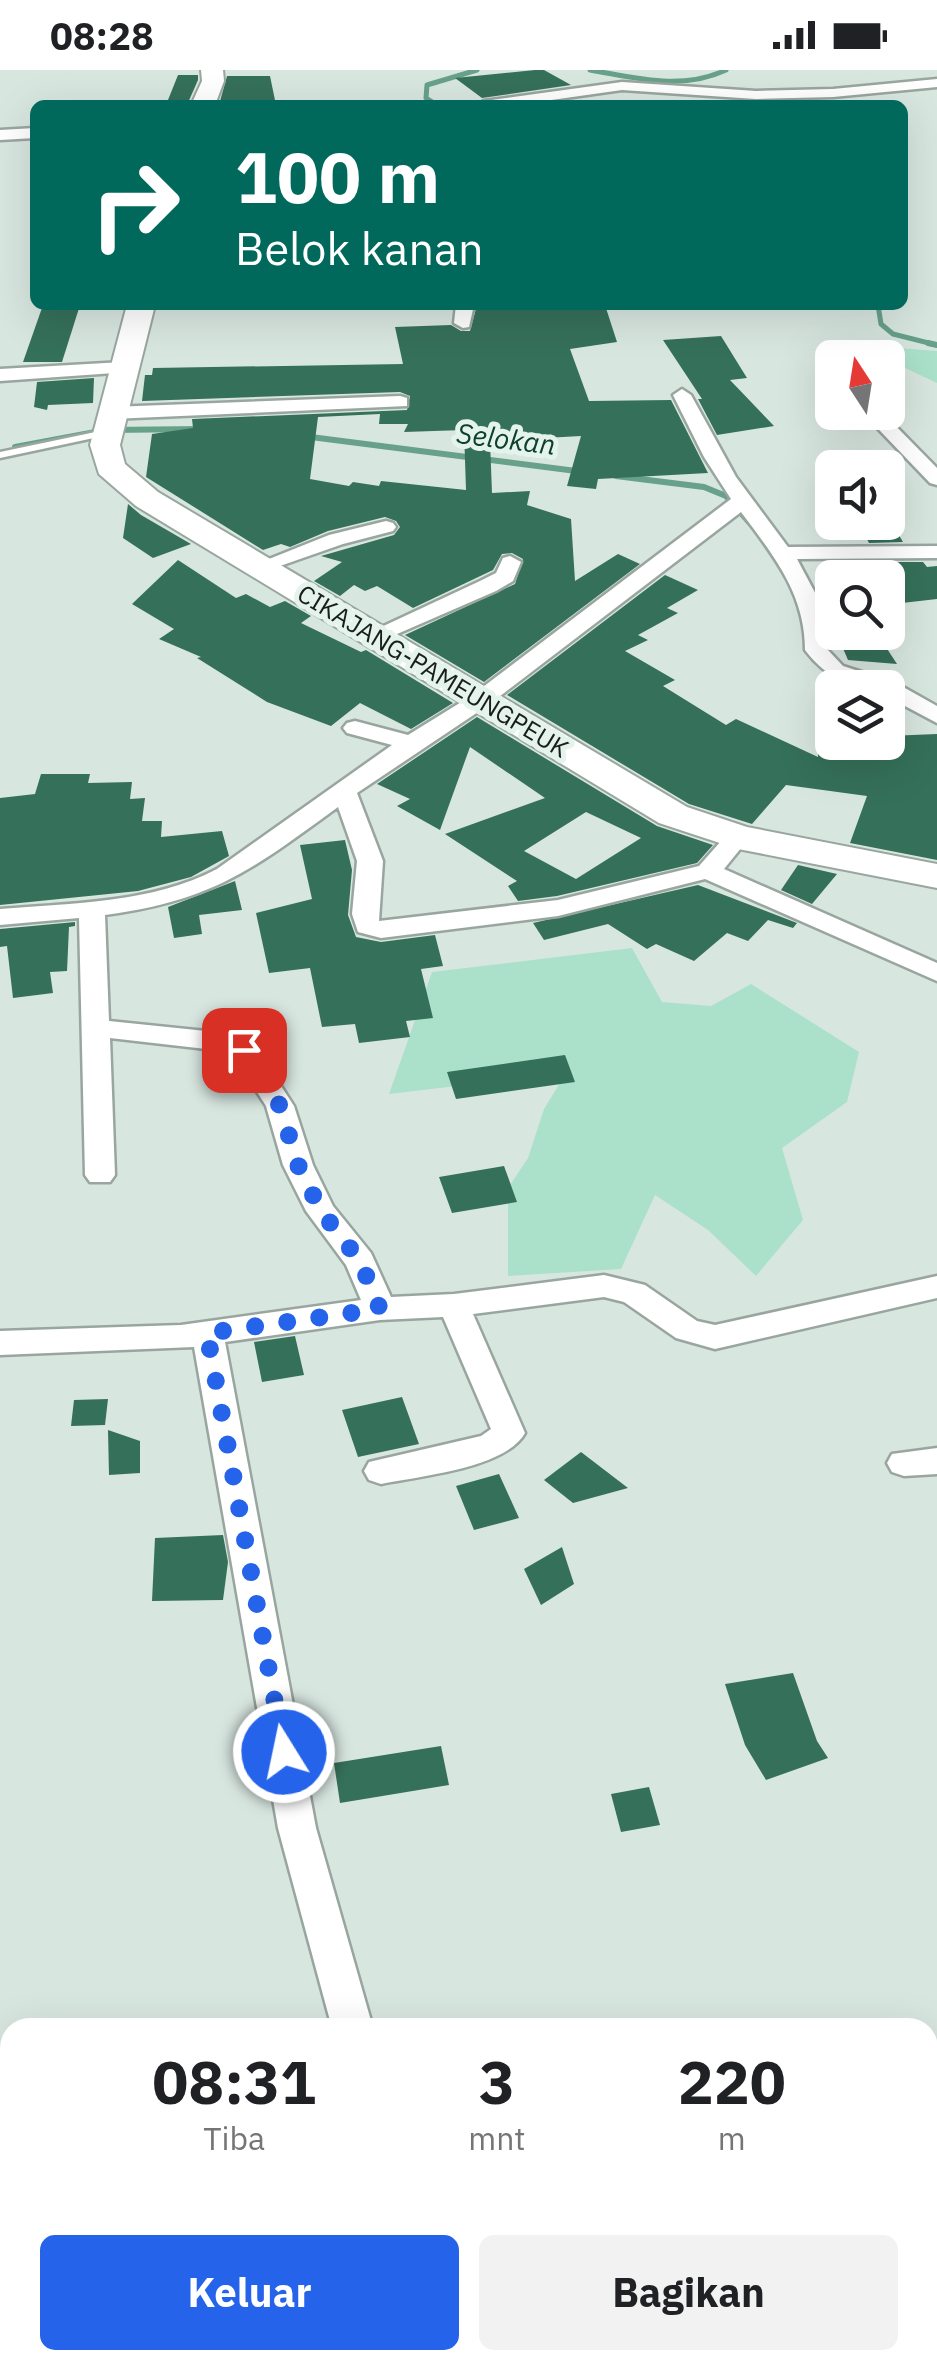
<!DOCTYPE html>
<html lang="id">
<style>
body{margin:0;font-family:"IBM Plex Sans",sans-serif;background:#f2f2f2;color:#202124;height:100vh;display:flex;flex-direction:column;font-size:38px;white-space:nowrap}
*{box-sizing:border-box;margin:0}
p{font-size:32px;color:#757577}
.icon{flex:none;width:55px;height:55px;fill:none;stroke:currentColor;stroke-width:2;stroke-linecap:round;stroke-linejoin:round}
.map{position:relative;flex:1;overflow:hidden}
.details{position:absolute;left:0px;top:1948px;width:938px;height:352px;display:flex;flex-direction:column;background:#fff;border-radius:30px 30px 0 0;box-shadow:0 10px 40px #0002}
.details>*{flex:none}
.guide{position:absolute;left:30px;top:30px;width:878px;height:210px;border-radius:15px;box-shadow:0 10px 40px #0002;background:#00695c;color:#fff;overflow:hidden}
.needle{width:65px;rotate:348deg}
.buttons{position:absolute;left:815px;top:270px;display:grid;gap:20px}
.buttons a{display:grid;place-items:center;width:90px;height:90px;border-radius:15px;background:#fff;box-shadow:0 10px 40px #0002;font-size:50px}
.pin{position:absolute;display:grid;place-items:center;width:85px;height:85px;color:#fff;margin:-42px;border-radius:20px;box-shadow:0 5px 15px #0006}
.me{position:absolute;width:110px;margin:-55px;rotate:350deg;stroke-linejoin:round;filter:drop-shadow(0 0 8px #0008)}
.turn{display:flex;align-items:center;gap:35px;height:210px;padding:0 40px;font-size:45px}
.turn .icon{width:130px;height:130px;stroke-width:2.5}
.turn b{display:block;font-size:70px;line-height:85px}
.eta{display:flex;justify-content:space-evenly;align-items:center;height:170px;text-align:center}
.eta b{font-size:60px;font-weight:800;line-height:70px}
.primary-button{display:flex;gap:20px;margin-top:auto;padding:20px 40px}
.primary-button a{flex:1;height:115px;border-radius:15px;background:#2563eb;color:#fff;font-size:40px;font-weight:800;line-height:115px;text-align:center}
.primary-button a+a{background:#f2f2f2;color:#202124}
.status{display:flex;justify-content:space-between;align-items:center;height:70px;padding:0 50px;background:#fff;direction:ltr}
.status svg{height:28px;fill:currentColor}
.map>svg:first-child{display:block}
.green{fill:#abe1ca}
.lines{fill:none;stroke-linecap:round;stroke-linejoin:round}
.stream-far1{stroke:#67a18a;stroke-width:5}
.stream{stroke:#67a18a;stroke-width:6}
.building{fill:#35705a;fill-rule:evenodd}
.lane-casing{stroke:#99a6a0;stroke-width:5}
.street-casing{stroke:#99a6a0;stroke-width:5}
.primary-casing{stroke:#99a6a0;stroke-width:4}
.lane{fill:#fff;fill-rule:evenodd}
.street{fill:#fff;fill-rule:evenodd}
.primary{fill:#fff;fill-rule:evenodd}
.route{stroke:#2563eb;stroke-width:18;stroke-dasharray:0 32.4}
.labels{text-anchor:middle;stroke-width:10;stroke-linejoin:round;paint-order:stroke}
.far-street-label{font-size:25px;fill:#191e1c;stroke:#e5f3ed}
.far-water-label{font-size:28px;font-style:italic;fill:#0d4030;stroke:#e5f3ed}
</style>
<div class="status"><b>08:28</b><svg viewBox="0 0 49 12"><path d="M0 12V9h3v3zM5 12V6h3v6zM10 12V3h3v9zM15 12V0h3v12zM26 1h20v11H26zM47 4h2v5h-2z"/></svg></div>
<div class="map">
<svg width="937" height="2298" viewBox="0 0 937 2298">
<rect width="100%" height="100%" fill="#d8e6e0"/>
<!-- green -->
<g class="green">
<path d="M 897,278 L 937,281 L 937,313 L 871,282 Z"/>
<path d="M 632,878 L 662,932 L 711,936 L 751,914 L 859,982 L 847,1032 L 782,1078 L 803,1150 L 756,1206 L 708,1160 L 655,1125 L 621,1199 L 508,1206 L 508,1118 L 528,1088 L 544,1039 L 566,1003 L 389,1024 L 432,902 Z"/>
</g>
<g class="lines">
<!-- stream-far1 -->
<g class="stream-far1">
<path d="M 590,0 C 637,8 681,21 726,0"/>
<path d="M 437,35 L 426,28 L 427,15 L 477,0"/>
<path d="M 878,235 L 881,254 L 893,264 L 937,275"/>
</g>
<!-- stream -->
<g class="stream">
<path d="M 928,273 L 937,275"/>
<path d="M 303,366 L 584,402"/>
<path d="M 15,377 L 106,360 L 202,359"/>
<path d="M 616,406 L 704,417 L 726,426 L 756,460"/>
</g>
</g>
<!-- building -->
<g class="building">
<path d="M 535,0 L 544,0 L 571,15 L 482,28 L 455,8 Z"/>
<path d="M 178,5 L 198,5 L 198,10 L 187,35 L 166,35 Z"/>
<path d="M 227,6 L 270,6 L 276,35 L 219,35 Z"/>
<path d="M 43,235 L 80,235 L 62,292 L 23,292 Z"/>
<path d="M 477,235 L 605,235 L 617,272 L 570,279 L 589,331 L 671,330 L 708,403 L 598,409 L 596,419 L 567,416 L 581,366 L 490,371 L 492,423 L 530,421 L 527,435 L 571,449 L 575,511 L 618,484 L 640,494 L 484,612 L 405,565 L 515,514 L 523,489 L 512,483 L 502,484 L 493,500 L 413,538 L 377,516 L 365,521 L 354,515 L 340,526 L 314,511 L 342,492 L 321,486 L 394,465 L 400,457 L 396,451 L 385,447 L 328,461 L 290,477 L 281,474 L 263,480 L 146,407 L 152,364 L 193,358 L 192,349 L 407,340 L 410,326 L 400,322 L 142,331 L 145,305 L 152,305 L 153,298 L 403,294 L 395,257 L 451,255 L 461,261 L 470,261 ZM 380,344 L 379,354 L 408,354 L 404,362 L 464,360 L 466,420 L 381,411 L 379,416 L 353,412 L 349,416 L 310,409 L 318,347 Z"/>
<path d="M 721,266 L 747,308 L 730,310 L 774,356 L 717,365 L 698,329 L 702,329 L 663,270 Z"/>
<path d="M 94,308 L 93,333 L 48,335 L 47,340 L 34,337 L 37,312 Z"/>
<path d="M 128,434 L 141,445 L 191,474 L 153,488 L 123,468 Z"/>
<path d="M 858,452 L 891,452 L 903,472 L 869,473 Z"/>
<path d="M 178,490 L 236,528 L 246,524 L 270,537 L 285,531 L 311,546 L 301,553 L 361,582 L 366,580 L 453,633 L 411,659 L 360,633 L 331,656 L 267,632 L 197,588 L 201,587 L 159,569 L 174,559 L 132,534 Z"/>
<path d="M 880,492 L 923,492 L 927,497 L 937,496 L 937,529 L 902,533 Z"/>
<path d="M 665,505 L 698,520 L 667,538 L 678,543 L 638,565 L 648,570 L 625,581 L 675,610 L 663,616 L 726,655 L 736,649 L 818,687 L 819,672 L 888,672 L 888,666 L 937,664 L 937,790 L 850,773 L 867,726 L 786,715 L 752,754 L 689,734 L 507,625 Z"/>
<path d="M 836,562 L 876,562 L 897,594 L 848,590 Z"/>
<path d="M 477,647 L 657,756 L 713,775 L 697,793 L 557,826 L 518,831 L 508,816 L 517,811 L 445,764 L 545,728 L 470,677 L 440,760 L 397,736 L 410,729 L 377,714 ZM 586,742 L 641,768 L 576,809 L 524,781 Z"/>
<path d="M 41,704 L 90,704 L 88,713 L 132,712 L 130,729 L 145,728 L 142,751 L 162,751 L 161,767 L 222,761 L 229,786 L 191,807 L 138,821 L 0,835 L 0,728 L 35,724 Z"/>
<path d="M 345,770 L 352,800 L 348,845 L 356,867 L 381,872 L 435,865 L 443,896 L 421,899 L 433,948 L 406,951 L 410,967 L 359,973 L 355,954 L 322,957 L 310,898 L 269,903 L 256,843 L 312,829 L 300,775 Z"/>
<path d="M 798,795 L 837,804 L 812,834 L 781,820 Z"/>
<path d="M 235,811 L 242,840 L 199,845 L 202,864 L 174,868 L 168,837 Z"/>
<path d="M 698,815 L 797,853 L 793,858 L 768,850 L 748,871 L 727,863 L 694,891 L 656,874 L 647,879 L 608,854 L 544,870 L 533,853 Z"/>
<path d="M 75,852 L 75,856 L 69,857 L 67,901 L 50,902 L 53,923 L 13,928 L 7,876 L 0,877 L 0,859 Z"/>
<path d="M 565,985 L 575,1012 L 456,1029 L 447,1002 Z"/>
<path d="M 504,1096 L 517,1132 L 452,1143 L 439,1107 Z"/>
<path d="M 295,1266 L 304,1305 L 262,1312 L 254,1272 Z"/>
<path d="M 402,1327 L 419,1374 L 358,1387 L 342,1340 Z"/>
<path d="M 108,1329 L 105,1355 L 71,1356 L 74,1330 Z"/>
<path d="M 108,1360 L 140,1371 L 140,1403 L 109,1405 Z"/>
<path d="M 581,1382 L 628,1418 L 573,1433 L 544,1410 Z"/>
<path d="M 499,1404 L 519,1448 L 474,1460 L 456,1416 Z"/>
<path d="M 223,1465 L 228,1492 L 223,1530 L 152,1531 L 155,1468 Z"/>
<path d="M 562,1477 L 574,1514 L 541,1535 L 524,1499 Z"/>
<path d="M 793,1603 L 817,1671 L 828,1688 L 766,1710 L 745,1675 L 725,1614 Z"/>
<path d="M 441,1676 L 449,1715 L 340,1733 L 334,1693 Z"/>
<path d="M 649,1717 L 660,1755 L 621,1762 L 611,1724 Z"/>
</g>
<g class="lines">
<!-- lane casing -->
<g class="lane-casing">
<path id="lane" d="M 105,360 L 108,361 L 108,365 L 0,388 L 0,382 Z"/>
</g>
<!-- street casing -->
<g class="street-casing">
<g id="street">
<path d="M 937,9 L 937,17 L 833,27 L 756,29 L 622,20 L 516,35 L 477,35 L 484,31 L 622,12 L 756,21 L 833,19 Z"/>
<path d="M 35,58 L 35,68 L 0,70 L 0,60 Z"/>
<path d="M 456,235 L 474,235 L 469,257 L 463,258 L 454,253 Z"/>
<path d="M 123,292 L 132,298 L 129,302 L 0,311 L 0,299 Z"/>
<path d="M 682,319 L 691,325 L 736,407 L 788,477 L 937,476 L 937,488 L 797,489 L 821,534 L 827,579 L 843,596 L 896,613 L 937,636 L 937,653 L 888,627 L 888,618 C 851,618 827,609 805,580 C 805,523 773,485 741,442 L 487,636 L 357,723 L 383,791 L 379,851 L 558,830 L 699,796 L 729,762 L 738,760 L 750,767 L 724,799 L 937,893 L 937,911 L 705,809 L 558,846 L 381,868 L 358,862 L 352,844 L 357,791 L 338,737 C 253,799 213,831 105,845 L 109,951 L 206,961 L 254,974 L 294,1036 L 313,1095 L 333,1136 L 371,1183 L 391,1227 L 454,1224 L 604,1205 L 645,1215 L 697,1251 L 715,1255 L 937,1206 L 937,1228 L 715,1279 L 676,1268 L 624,1232 L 604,1227 L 473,1244 L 525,1363 C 506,1398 419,1406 381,1414 L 369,1410 L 364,1401 L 369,1392 L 481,1366 L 491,1359 L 443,1247 L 380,1250 L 225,1272 L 316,1758 L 373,1958 L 332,1958 L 278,1758 L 194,1277 L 0,1285 L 0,1261 L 181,1255 L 361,1230 L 346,1195 L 306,1141 L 283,1095 L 266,1036 L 234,986 L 206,979 L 110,968 L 115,1105 L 110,1112 L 90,1112 L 85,1105 L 79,848 L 0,855 L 0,839 C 72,833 153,833 217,799 L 392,675 L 347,663 L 343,658 L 347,653 L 355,651 L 408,665 L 471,626 L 731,429 L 704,387 L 673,325 Z"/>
<path d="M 400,326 L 407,328 L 407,336 L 111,349 L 102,343 L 111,337 Z"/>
<path d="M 862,342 L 882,342 L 937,398 L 937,415 L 930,413 Z"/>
<path d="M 386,451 L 393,453 L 396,457 L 393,461 L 343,474 L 260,503 L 249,497 L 329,465 Z"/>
<path d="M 510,486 L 521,492 L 513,511 L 496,521 L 381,571 L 365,571 L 362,566 L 480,511 L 496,503 L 503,488 Z"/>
<path d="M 937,1378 L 937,1404 L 904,1406 L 892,1402 L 887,1393 L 892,1384 Z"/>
<path d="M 10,2050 L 10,2092 L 0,2095 L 0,2053 Z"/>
</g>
</g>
<!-- primary casing -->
<g class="primary-casing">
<g id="primary">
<path d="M 201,0 L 223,0 L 224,11 L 215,35 L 191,35 L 202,11 Z"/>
<path d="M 127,235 L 155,235 L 120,375 L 125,394 L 158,422 L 687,737 L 747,757 L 937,794 L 937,818 L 738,779 L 659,753 L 136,436 L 99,404 L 90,375 Z"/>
</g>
</g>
<!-- lane -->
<use href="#lane" class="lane"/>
<!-- street -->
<use href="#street" class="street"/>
<!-- primary -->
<use href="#primary" class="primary"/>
</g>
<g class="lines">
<!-- route -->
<path class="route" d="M 244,980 L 280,1036 L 298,1095 L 321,1141 L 360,1191 L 380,1239 L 207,1263 L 284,1682"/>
</g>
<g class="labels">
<!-- far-street labels -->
<g class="far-street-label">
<text transform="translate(433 601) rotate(31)" y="9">CIKAJANG-PAMEUNGPEUK</text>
</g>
<!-- far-water labels -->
<g class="far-water-label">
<text transform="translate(506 369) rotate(7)" y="10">Selokan</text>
</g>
</g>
</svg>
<div class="buttons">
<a><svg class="needle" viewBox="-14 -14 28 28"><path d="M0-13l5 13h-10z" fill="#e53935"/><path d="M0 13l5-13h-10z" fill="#757577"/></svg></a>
<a><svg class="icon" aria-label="sound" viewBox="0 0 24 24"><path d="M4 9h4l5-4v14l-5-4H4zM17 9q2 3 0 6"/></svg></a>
<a><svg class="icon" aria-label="search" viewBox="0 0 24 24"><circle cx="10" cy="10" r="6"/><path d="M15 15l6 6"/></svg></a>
<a><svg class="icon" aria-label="layers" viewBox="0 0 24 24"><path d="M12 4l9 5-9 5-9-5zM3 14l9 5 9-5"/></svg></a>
</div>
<div class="pin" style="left:244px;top:980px;background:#d93025"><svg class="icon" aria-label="arrive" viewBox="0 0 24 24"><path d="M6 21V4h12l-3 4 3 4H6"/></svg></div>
<svg class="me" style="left:284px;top:1682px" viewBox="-20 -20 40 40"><circle r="17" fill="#2563eb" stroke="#fff" stroke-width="3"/><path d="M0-11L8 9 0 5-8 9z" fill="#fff"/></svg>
<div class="guide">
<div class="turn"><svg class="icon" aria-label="right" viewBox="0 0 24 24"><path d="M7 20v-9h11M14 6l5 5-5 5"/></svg><div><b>100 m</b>Belok kanan</div></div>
</div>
<section class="details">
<div class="eta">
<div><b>08:31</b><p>Tiba</p></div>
<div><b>3</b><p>mnt</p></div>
<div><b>220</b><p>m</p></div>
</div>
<div class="primary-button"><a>Keluar</a><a>Bagikan</a></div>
</section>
</div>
